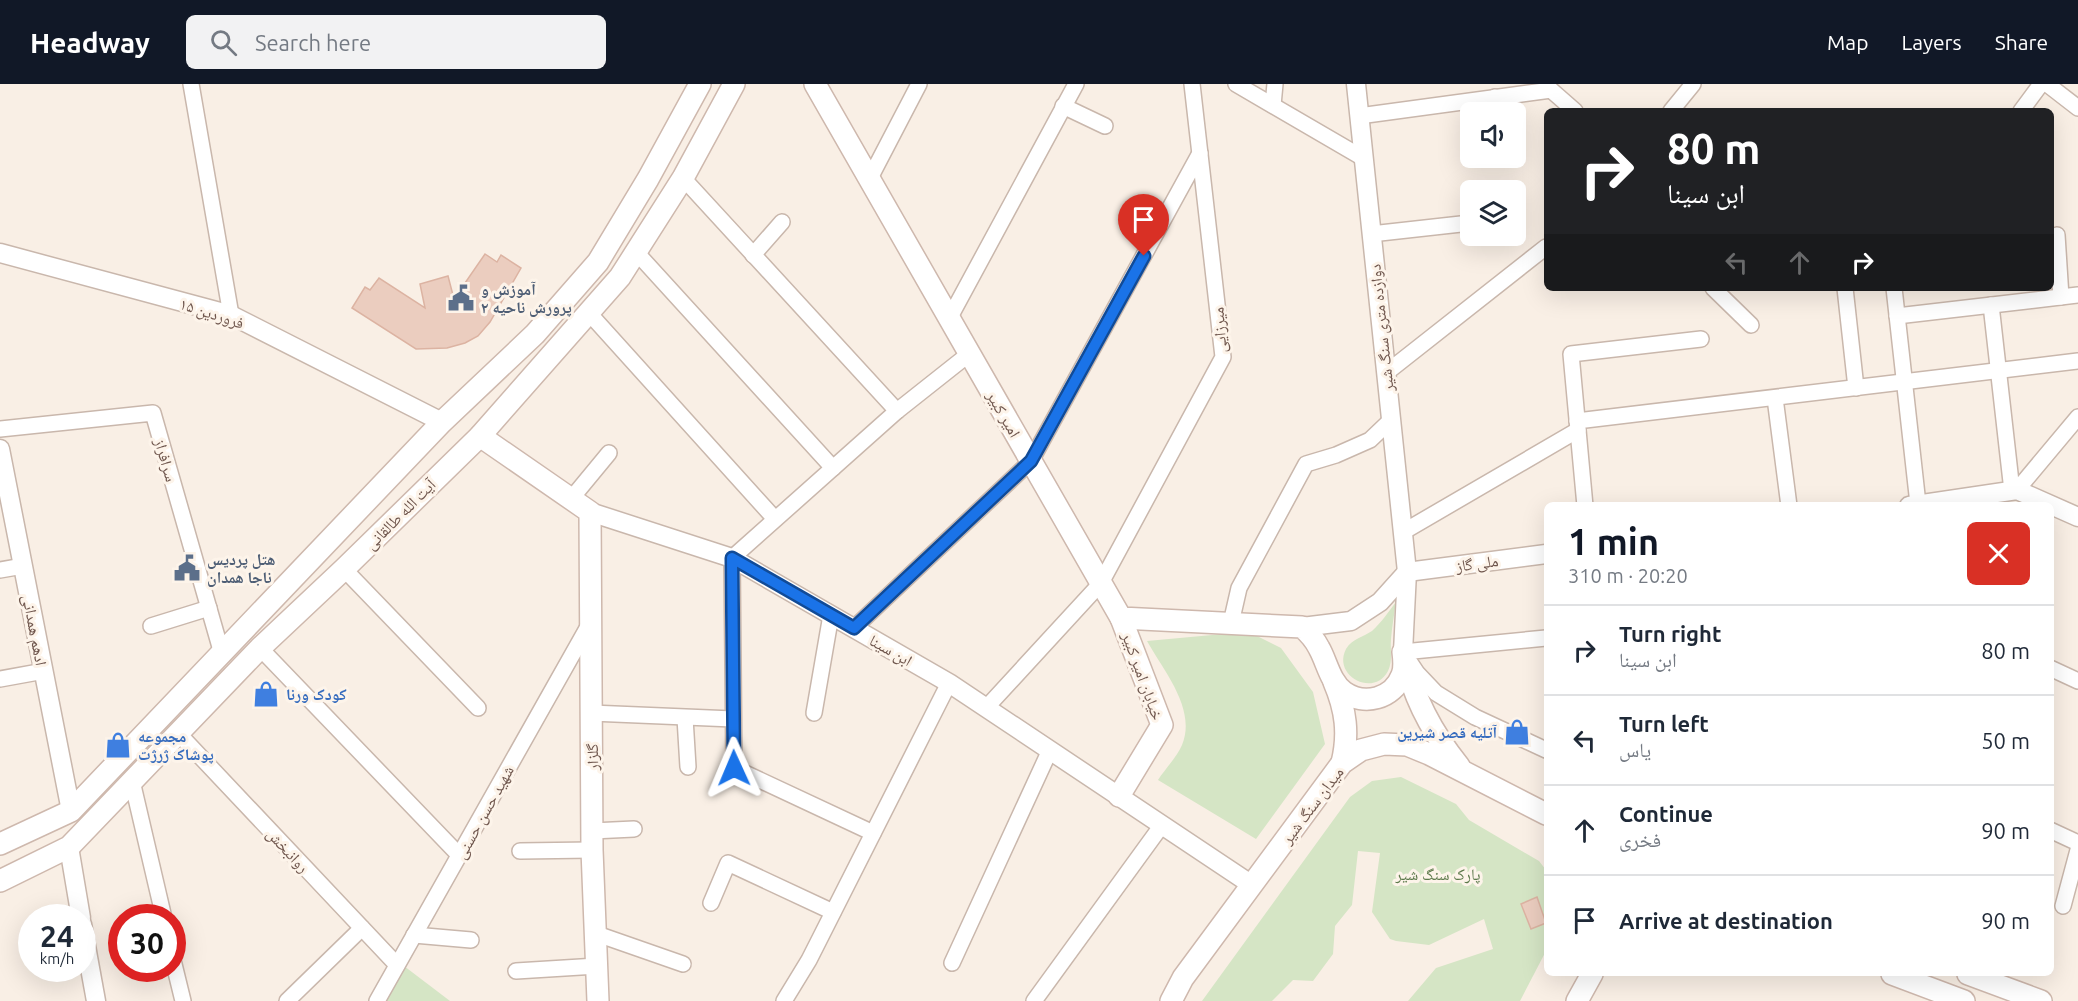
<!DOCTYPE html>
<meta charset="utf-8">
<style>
body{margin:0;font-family:Ubuntu,"Noto Naskh Arabic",sans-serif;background:#f2f2f3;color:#1f2937;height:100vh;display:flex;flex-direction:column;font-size:22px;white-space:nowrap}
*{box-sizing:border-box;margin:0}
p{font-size:20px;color:#747a83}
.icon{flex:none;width:33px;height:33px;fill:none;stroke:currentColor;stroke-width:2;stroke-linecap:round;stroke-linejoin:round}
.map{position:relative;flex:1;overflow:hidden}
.drawer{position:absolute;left:1544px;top:418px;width:510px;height:474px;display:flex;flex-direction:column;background:#fff;border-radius:9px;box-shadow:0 6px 24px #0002}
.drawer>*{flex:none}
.hud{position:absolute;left:1544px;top:24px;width:510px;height:183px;border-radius:9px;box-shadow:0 6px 24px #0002;background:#202124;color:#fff;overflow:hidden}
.buttons{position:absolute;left:1460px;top:18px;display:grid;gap:12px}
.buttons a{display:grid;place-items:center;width:66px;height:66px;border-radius:9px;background:#fff;box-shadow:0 6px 24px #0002;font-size:30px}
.speed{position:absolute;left:18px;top:820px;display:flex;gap:12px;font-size:30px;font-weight:700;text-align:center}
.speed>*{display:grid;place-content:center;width:78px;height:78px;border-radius:50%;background:#fff;box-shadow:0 6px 24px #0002;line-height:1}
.speed small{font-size:15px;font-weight:400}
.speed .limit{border:9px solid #d22;background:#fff;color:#111}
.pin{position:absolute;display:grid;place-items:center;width:51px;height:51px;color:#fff;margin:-62px -26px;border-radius:50% 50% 50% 0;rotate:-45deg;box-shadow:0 0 6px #0007}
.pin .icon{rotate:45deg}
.me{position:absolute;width:66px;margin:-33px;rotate:359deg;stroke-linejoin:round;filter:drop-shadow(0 0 4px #0008)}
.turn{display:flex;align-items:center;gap:21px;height:126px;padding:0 24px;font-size:27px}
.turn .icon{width:78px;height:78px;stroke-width:2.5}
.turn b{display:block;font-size:42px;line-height:51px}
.lanes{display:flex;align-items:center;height:57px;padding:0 24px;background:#0003;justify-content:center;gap:30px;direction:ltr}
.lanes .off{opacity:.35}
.round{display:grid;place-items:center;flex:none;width:63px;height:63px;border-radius:9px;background:#f2f2f3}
.overview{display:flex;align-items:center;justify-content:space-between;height:102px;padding:0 24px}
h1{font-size:36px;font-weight:700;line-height:45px;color:#111827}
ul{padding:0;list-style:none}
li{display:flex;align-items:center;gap:18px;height:90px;padding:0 24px;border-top:2px solid #e0e1e3}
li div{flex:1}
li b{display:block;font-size:22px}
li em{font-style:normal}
header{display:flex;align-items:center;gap:36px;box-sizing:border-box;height:84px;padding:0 30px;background:#111827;color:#fff}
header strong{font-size:28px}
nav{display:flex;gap:33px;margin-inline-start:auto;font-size:21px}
.search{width:420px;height:54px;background:#f2f2f3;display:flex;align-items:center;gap:15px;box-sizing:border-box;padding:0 21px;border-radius:9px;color:#747a83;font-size:22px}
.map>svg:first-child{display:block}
.green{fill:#d5e5c5}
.building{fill:#ebcdbf;stroke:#dcb3a2;stroke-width:1.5}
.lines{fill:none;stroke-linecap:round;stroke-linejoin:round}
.minor-casing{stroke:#c9b7ac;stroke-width:18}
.tertiary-casing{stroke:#c9b7ac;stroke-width:21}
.secondary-casing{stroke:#ceb8ad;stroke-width:24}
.minor{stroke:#fff;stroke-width:15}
.tertiary{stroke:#fff;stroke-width:18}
.secondary{stroke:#fff;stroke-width:21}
.route-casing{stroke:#114b97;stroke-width:15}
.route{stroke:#1a73e8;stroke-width:10}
.labels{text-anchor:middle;stroke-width:6;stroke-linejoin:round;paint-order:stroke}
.service-label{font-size:16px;font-weight:bold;fill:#4e5e75;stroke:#fdf4ea;text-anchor:start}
.street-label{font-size:16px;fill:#6f564d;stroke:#fdf4ea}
.shop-label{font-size:16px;font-weight:bold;fill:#366cbe;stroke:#fdf4ea;text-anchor:start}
.park-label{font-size:16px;fill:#5c794a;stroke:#fdf4ea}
</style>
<header>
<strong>Headway</strong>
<div class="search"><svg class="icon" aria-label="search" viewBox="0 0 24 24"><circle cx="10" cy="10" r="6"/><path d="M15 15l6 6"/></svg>Search here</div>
<nav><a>Map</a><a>Layers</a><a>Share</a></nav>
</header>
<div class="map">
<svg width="2078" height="917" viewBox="0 0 2078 917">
<rect width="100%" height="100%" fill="#f9efe5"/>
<!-- green -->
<g class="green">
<path d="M 1396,518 C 1394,531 1392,543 1391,555 C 1390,566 1393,577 1388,587 C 1374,614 1332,592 1346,565 C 1352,555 1363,553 1372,547 C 1381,539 1389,527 1396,518 Z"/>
<path d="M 1234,549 L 1257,552 L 1281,564 L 1313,608 L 1325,660 L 1256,755 L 1158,696 C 1165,685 1177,673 1182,661 C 1197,625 1163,586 1147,557 Z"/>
<path d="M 1401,693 L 1456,720 L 1469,736 L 1539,777 L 1546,786 L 1546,867 L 1520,917 L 1408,917 L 1436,884 L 1493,865 L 1484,835 L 1429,861 L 1396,857 L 1390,855 L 1372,828 L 1380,769 L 1358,767 L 1352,821 L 1335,842 L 1333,870 L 1313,897 L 1293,896 L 1272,917 L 1202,917 L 1350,713 L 1372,697 Z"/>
<path d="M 404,882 L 450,917 L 386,917 Z"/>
</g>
<!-- building -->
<g class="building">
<path d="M 485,170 L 497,178 L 501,171 L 521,184 L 490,238 L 478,252 L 465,259 L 447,264 L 416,265 L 352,224 L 365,203 L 370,206 L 379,194 L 425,224 L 420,200 L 448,192 L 454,215 Z"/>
<path d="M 1537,813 L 1546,839 L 1531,845 L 1521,820 Z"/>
</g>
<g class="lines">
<!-- minor casing -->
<g class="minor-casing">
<g id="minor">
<path d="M 191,0 L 231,231"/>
<path d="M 1236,0 L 1363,74"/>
<path d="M 2047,0 L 2078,24"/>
<path d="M 1551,6 L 1575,27"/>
<path d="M 1495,13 L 1497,28"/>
<path d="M 1273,21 L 1275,0"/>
<path d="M 1063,22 L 1105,42"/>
<path d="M 1671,27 L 1693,0"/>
<path d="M 2021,27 L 2041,0"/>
<path d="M 1359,32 L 1551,6"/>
<path d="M 683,94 L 897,327"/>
<path d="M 869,96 L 919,0"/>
<path d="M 1371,150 L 1470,139"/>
<path d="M 2057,151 L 2061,213"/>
<path d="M 636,168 L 833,384"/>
<path d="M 753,171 L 782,138"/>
<path d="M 1713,204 L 1751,241"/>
<path d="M 1845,204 L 1856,304"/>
<path d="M 1894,204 L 1918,420"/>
<path d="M 1991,221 L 2012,407"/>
<path d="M 589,229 L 775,435"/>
<path d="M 1897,232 L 2078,211"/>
<path d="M 949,235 L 1076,0"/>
<path d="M 1386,289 L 1546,163"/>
<path d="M 1775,314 L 1789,422"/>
<path d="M 1577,337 L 2078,277"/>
<path d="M 0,345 L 153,329 L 222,570"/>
<path d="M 2017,406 L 2078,333"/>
<path d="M 571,415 L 609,369"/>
<path d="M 1585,422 L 1571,270 L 1701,255"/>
<path d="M 1403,448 L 1578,346"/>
<path d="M 344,485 L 478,624"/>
<path d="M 0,486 L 23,482"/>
<path d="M 1231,539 L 1239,504 L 1306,380 L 1336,371 L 1370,356 L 1391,336"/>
<path d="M 151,542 L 209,524"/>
<path d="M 854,544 L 1031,377 L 1200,69"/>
<path d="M 1546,554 L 1403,568 L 1417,589 L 1436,609 L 1475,633 L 1546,666"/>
<path d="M 260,564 L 459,771"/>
<path d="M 2050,584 L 2078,597"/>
<path d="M 0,595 L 44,587"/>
<path d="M 986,624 L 1101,499 L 1223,273 L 1192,0"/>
<path d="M 591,629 L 733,635"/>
<path d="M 814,629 L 831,531"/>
<path d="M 685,634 L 688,683"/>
<path d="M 179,650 L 397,881"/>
<path d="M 132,697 L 164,834"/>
<path d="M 2050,746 L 2078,759"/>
<path d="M 592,747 L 634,745"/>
<path d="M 873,749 L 734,684 L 732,474 L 897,327 L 969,270"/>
<path d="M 520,767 L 592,766"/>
<path d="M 711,819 L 728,779 L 833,828"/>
<path d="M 2063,822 L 2078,766"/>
<path d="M 597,850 L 683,880"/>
<path d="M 414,851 L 471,856"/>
<path d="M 172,872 L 183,917"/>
<path d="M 952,879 L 1050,666"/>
<path d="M 516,887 L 597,882"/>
<path d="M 287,917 L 362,844"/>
<path d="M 377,917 L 589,541"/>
<path d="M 784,917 L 809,876 L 949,599"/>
<path d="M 1034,917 L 1162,741"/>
</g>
</g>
<!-- tertiary casing -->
<g class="tertiary-casing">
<g id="tertiary">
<path d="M 1356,0 L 1407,488 L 1403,568"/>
<path d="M 0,169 L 231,231 L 442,338"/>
<path d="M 0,365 L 71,727"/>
<path d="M 1909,422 L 2017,406 L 2078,433"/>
<path d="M 590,428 L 732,474 L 949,599 L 1252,801"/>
<path d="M 1407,488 L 1546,470"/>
<path d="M 1302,543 L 1351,537 L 1380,518 L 1407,488"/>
<path d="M 69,763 L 81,834"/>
<path d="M 82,840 L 96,917"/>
</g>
</g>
<!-- secondary casing -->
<g class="secondary-casing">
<g id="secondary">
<path d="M 815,0 L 1121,534 L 1302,543 C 1309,549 1315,556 1319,564 C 1327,578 1330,598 1344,608 C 1364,622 1393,615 1402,591 C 1405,584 1404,576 1403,568"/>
<path d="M 480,352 L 590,428 L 592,766 L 598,917"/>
<path d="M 1405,575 C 1414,615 1433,650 1459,682"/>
<path d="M 1334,598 C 1346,626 1349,650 1342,679"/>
<path d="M 1119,712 L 1162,641 L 1121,534"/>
<path d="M 0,760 L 71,727 L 442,338 L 535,250 L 598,178 L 648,95 L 700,0"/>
<path d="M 0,797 L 69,763 L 260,564 L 344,485 L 480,352 L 620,193 L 683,94 L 734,0"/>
<path d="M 1892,890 L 1964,917"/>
<path d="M 1968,890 L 2041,917"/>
<path d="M 1171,917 L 1183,894 L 1342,679 L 1361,666 L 1384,660 L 1407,661 L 1429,670 L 1546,730"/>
<path d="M 1577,917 L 1592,890"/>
</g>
</g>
<!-- minor -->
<use href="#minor" class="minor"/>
<!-- tertiary -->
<use href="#tertiary" class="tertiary"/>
<!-- secondary -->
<use href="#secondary" class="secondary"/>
</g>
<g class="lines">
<!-- route casing -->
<g class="route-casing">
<path id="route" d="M 734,684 L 732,474 L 854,544 L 1031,377 L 1144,172"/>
</g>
<!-- route -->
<use href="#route" class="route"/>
</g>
<!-- icons -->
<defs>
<g id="civic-bare" transform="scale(2.07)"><path d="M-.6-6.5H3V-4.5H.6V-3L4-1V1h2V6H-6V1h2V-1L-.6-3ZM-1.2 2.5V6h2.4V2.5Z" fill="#5c6f8a" stroke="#fdf4ea" stroke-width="2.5" paint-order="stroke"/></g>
<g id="shop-bare" transform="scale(2.07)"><path d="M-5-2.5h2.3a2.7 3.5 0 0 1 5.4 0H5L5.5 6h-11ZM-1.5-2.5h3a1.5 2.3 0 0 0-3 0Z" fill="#3f7fe0" stroke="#fdf4ea" stroke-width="2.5" paint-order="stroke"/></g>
</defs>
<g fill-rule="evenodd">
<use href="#civic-bare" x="461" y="214"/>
<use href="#civic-bare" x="187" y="484"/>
<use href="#shop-bare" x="266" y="610"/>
<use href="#shop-bare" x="1517" y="648"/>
<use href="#shop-bare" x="118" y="661"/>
</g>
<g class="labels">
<!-- service labels -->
<g class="service-label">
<text x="481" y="211">آموزش و<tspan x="481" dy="18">پرورش ناحیه ۲</tspan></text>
<text x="207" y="481">هتل پردیس<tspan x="207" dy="18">ناجا همدان</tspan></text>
</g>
<!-- street labels -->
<g class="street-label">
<text transform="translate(212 229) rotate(18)" y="6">۱۵ فروردین</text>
<text transform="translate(1381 244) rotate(-96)" y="6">دوازده متری سنگ شیر</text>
<text transform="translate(1219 246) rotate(-94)" y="6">میرزایی</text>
<text transform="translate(1004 330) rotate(60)" y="6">امیر کبیر</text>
<text transform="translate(166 376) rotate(74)" y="6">سرافراز</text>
<text transform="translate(400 430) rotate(-45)" y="6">آیت الله طالقانی</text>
<text transform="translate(1477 479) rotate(-8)" y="6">ملی گاز</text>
<text transform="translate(35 546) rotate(79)" y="6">ادهم همدانی</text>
<text transform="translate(891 566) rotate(30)" y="6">ابن سینا</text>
<text transform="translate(1143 592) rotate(70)" y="6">خیابان امیر کبیر</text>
<text transform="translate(592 673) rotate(-91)" y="6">گلزار</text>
<text transform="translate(1312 721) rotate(-53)" y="6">میدان سنگ شیر</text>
<text transform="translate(484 728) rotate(-61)" y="6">شهید حسن حسنی</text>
<text transform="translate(288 766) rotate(47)" y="6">روانبخش</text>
</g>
<!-- shop labels -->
<g class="shop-label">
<text x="286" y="616">کودک ورنا</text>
<text x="1497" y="654" text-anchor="end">آتلیه قصر شیرین</text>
<text x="138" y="658">مجموعه<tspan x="138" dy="18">پوشاک ژرژت</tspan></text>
</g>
<!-- park labels -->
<g class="park-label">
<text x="1438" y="796">پارک سنگ شیر</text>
</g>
</g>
</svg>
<div class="buttons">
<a><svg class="icon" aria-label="sound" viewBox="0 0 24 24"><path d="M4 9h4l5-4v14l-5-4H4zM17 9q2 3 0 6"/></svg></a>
<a><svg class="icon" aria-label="layers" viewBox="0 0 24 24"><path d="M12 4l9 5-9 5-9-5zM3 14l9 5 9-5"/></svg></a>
</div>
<div class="speed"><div>24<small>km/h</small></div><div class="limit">30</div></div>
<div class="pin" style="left:1144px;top:172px;background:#d93025"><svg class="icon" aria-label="arrive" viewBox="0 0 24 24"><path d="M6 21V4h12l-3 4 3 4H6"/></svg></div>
<svg class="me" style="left:734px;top:684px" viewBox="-20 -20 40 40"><path d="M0-17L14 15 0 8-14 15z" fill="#1a73e8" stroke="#fff" stroke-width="4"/></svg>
<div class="hud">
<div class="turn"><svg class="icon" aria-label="right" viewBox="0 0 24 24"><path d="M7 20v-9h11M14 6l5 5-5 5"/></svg><div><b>80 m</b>ابن سینا</div></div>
<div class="lanes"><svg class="icon off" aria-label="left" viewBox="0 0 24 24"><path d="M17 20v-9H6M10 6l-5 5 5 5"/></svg><svg class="icon off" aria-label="ahead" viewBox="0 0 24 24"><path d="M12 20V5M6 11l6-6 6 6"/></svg><svg class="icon" aria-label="right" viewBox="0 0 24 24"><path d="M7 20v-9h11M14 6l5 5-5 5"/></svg></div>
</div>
<section class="drawer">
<div class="overview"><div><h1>1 min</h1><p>310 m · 20:20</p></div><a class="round" style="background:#d93025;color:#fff"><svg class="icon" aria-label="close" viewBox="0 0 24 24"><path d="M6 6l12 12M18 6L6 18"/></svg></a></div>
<ul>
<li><svg class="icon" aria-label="right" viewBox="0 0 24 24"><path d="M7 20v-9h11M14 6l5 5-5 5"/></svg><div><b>Turn right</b><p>ابن سینا</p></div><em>80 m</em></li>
<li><svg class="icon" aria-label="left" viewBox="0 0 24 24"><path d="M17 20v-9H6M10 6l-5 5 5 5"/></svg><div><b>Turn left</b><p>یاس</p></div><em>50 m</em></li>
<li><svg class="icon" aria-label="ahead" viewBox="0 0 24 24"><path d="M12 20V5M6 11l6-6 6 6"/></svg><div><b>Continue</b><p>فخری</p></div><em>90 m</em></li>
<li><svg class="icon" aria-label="arrive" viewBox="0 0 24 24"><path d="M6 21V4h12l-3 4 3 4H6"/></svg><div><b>Arrive at destination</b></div><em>90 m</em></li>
</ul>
</section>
</div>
